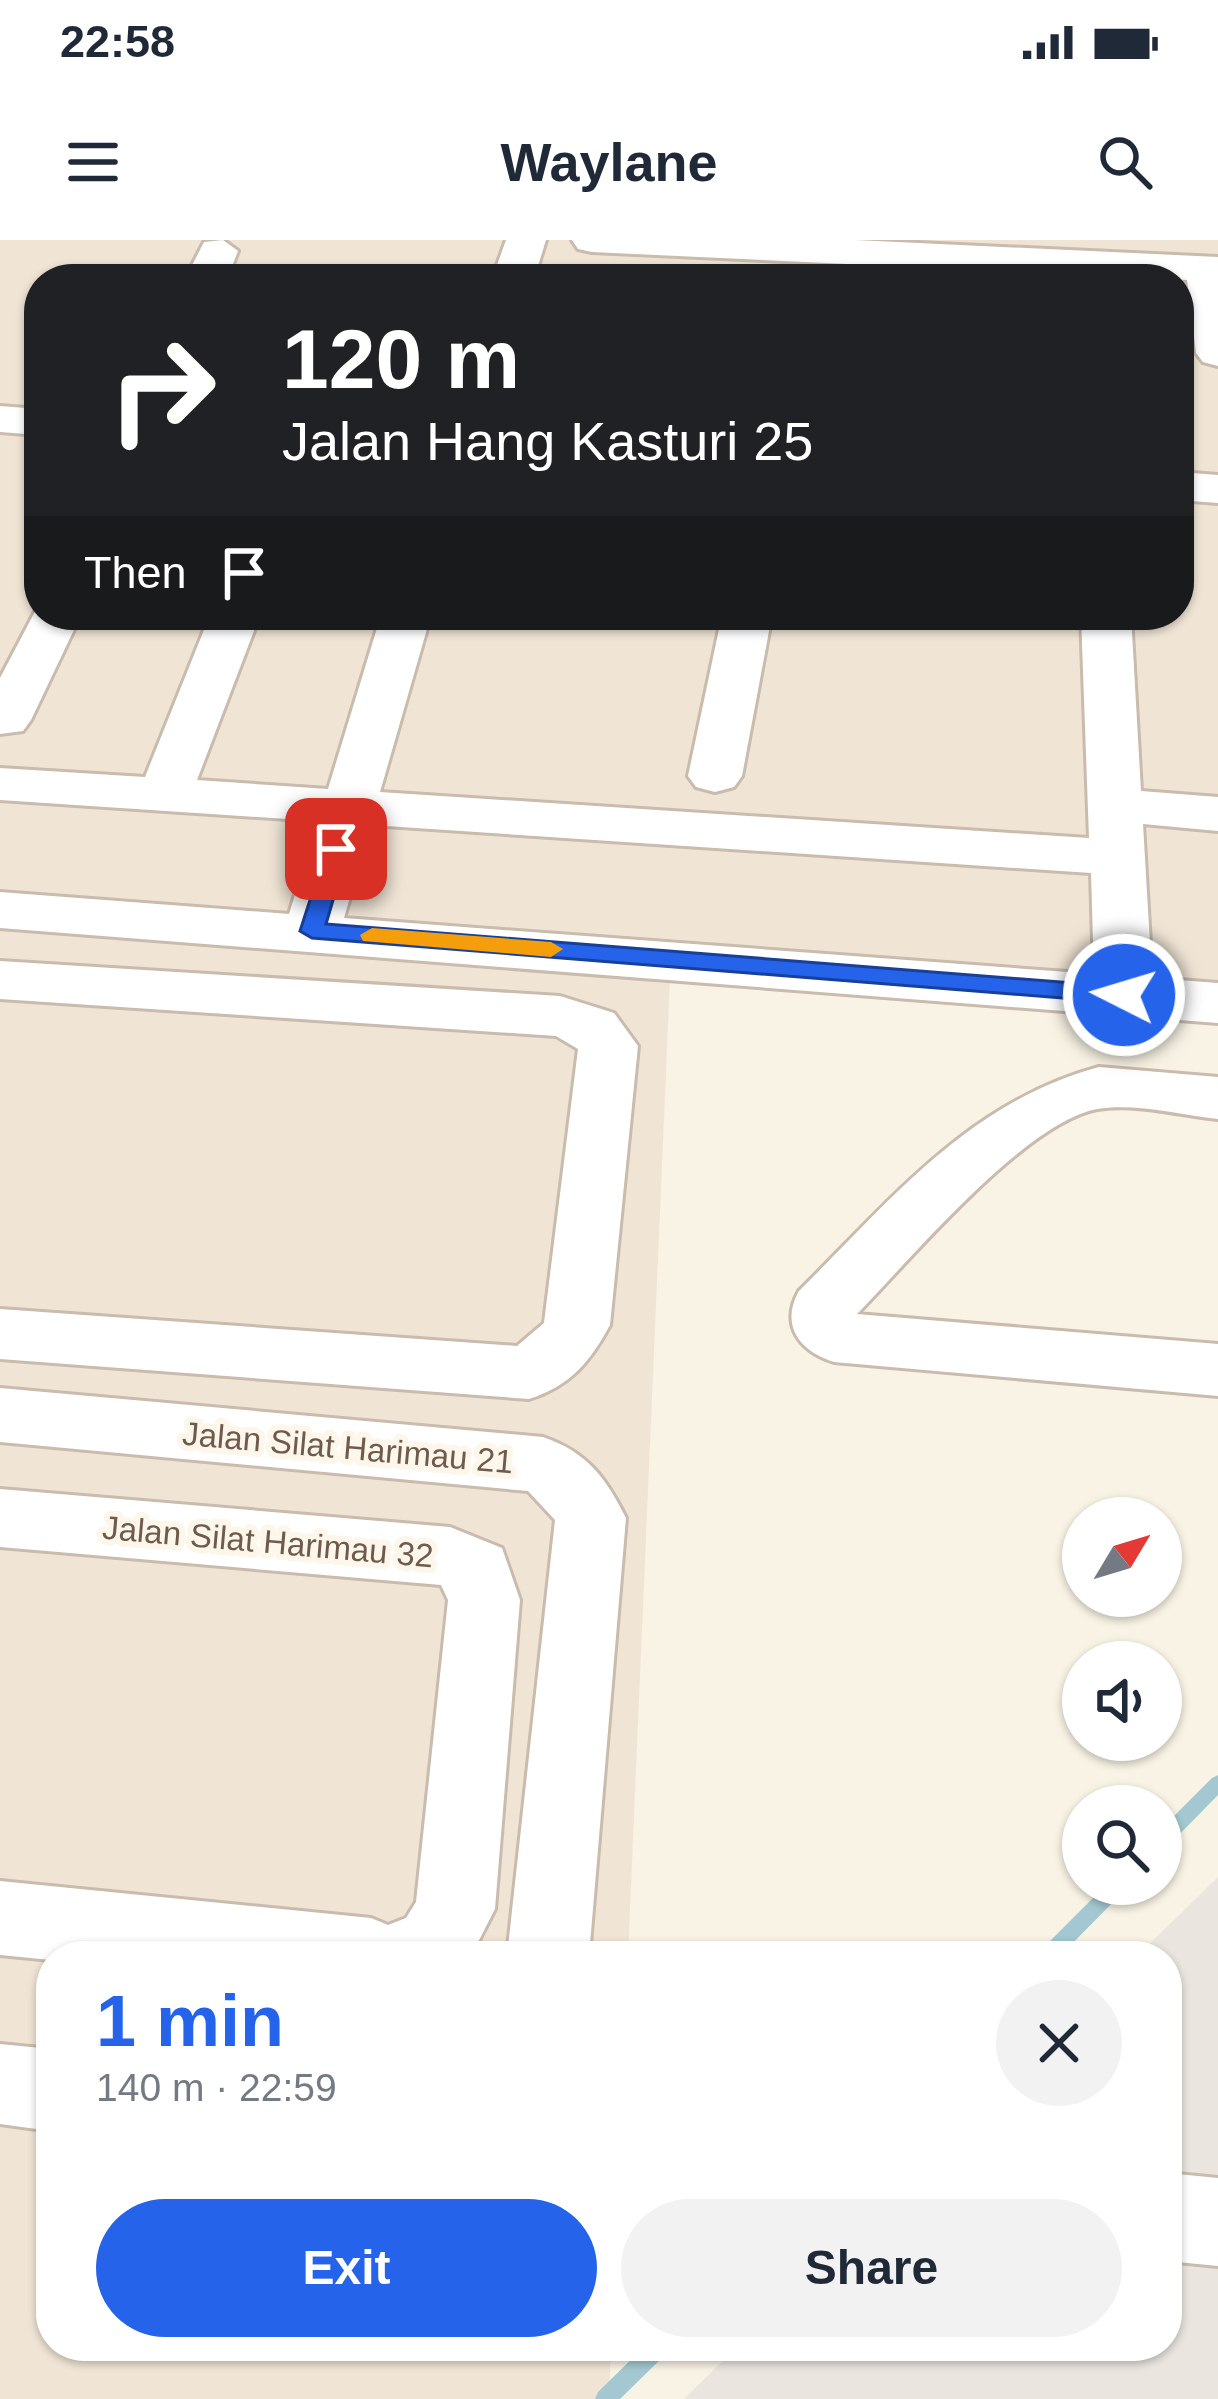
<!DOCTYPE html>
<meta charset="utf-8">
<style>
body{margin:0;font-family:Helvetica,sans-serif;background:#f2f2f3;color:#1f2937;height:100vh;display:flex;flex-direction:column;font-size:45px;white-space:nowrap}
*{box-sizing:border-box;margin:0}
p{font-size:39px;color:#747a83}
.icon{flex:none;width:66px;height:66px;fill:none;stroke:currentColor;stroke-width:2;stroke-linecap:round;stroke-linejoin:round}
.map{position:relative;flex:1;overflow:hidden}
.sheet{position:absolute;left:36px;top:1701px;width:1146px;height:420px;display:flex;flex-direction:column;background:#fff;border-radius:48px;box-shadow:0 3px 9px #0004}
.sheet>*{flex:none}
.top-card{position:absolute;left:24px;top:24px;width:1170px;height:366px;border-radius:48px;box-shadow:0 3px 9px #0004;background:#202124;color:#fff;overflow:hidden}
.needle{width:78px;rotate:52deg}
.fabs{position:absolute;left:1062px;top:1257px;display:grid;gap:24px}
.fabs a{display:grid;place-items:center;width:120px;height:120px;border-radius:50%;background:#fff;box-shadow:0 3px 9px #0004;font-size:60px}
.pin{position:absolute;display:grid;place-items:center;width:102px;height:102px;color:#fff;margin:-51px;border-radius:24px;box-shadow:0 6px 18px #0006}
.me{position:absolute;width:132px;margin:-66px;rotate:275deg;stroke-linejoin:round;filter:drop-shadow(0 0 9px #0008)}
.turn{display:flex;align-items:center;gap:42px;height:252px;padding:0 60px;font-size:54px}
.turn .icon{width:156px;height:156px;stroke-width:2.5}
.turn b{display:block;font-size:84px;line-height:102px}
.then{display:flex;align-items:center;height:114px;padding:0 60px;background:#0003;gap:24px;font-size:45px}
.round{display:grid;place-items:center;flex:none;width:126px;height:126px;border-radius:63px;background:#f2f2f3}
.summary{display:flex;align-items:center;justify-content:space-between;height:204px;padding:0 60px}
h1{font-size:72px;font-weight:700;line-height:90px;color:#2563eb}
.action{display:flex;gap:24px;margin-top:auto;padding:24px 60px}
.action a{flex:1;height:138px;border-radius:72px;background:#2563eb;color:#fff;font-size:48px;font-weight:700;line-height:138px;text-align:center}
.action a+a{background:#f2f2f3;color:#1f2937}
.status{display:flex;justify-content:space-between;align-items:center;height:84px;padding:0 60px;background:#fff;direction:ltr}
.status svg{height:33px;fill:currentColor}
header{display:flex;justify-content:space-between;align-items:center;height:156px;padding:0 60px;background:#fff;font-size:54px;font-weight:700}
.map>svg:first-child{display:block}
.residential{fill:#f0e5d5;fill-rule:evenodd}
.industrial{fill:#eae5df}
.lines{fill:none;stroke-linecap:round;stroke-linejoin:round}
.stream{fill:#a4c8d1;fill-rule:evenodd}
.minor-casing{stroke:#c9bbad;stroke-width:6}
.minor{fill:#fff;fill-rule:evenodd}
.route{fill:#2563eb;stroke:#184099;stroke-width:3}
.slow{fill:#f59e0b}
.labels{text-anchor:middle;stroke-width:12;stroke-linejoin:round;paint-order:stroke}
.street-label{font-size:33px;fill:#6f5b4e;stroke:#fdf7eb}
</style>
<div class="status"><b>22:58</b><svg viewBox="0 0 49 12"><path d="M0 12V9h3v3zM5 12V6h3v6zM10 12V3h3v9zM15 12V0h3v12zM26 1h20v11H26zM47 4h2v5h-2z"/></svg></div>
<header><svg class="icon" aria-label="menu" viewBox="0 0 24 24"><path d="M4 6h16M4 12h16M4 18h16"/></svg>Waylane<svg class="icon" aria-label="search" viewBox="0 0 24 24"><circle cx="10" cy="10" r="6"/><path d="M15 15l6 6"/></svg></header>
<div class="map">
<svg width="1218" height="2159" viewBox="0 0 1218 2159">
<rect width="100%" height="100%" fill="#f9f3e5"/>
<!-- residential -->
<path class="residential" d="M 0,0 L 1218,0 L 1218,778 L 670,739 L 628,1716 L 51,1716 L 51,2106 L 611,2106 L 609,2159 L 0,2159 ZM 39,39 L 1179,39 L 1179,375 L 39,375 Z"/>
<!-- industrial -->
<path class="industrial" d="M 1218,1637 L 1218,2159 L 684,2159 L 738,2106 L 1167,2106 L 1167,1716 L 1137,1716 Z"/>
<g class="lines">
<!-- stream -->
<g class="stream">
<path d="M 1218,1535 L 1218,1555 L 1167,1607 L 1161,1609 L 1161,1589 L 1212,1538 Z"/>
<path d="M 1107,1644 L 1128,1644 L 1125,1650 L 1060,1716 L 1039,1716 L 1041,1710 Z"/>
<path d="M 645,2106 L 670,2106 L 667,2113 L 620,2159 L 595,2159 L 598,2152 Z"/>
</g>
<!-- minor casing -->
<g class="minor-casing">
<g id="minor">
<path d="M 223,0 L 238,11 L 227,39 L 185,39 L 204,2 Z"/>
<path d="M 506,0 L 546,0 L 534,39 L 492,39 Z"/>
<path d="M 572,0 L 855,0 L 1218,17 L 1218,126 L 1203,122 L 1196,113 L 1187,40 L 592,12 L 578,9 Z"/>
<path d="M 0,166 L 39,169 L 39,195 L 0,192 Z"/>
<path d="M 1179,232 L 1218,235 L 1218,263 L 1179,260 Z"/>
<path d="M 39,364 L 39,375 L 81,375 L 31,480 L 23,491 L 0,494 L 0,438 Z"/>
<path d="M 210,375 L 260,375 L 197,540 L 328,549 L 381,375 L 431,375 L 380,552 L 1089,598 L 1081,375 L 1131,375 L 1141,551 L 1218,557 L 1218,591 L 1143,584 L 1152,738 L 1218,743 L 1218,783 L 0,688 L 0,652 L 289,674 L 318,581 L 0,560 L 0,528 L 145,537 ZM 371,585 L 1091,633 L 1094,734 L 344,678 Z"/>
<path d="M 722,375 L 772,375 L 742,536 L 734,547 L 715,552 L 696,547 L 688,536 Z"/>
<path d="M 0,721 L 560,756 L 614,773 L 638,806 L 610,1085 C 590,1122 570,1146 529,1159 L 0,1119 L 0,1069 L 517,1106 L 544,1083 L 578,809 L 556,796 L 0,759 Z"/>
<path d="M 1099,827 L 1218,837 L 1218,879 C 1179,875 1136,863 1097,869 C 1024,883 910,1020 857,1074 L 1218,1104 L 1218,1156 L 834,1122 C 799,1111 780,1085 799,1051 C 891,960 969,862 1099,827 Z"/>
<path d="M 0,1148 L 543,1197 C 587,1212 606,1238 626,1278 L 589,1716 L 507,1716 L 555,1280 L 528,1251 L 0,1202 Z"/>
<path d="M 0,1249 L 450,1287 L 502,1308 L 520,1360 L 495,1669 L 471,1716 L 51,1720 L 0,1715 L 0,1641 L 371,1678 L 388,1685 L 406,1678 L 416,1662 L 448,1360 L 441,1345 L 0,1307 Z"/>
<path d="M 0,1804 L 51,1809 L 51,1891 L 0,1884 Z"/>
<path d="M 1167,1933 L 1218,1938 L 1218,2026 L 1167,2021 Z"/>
</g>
</g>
<!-- minor -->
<use href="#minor" class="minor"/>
</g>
<!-- route -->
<path class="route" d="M 328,604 L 348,609 L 326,684 L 1124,747 L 1136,755 L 1124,763 L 312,698 L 300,691 Z"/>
<!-- slow -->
<path class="slow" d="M 372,688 L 551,702 L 563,709 L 551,717 L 363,701 L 360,695 Z"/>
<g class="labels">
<!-- street labels -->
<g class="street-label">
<text transform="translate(348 1207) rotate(5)" y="12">Jalan Silat Harimau 21</text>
<text transform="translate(268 1301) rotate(5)" y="12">Jalan Silat Harimau 32</text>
</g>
</g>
</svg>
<div class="fabs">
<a><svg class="needle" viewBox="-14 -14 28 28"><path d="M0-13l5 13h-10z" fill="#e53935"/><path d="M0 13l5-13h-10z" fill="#747a83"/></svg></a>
<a><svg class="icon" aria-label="sound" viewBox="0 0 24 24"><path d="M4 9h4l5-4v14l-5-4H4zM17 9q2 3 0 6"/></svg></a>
<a><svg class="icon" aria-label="search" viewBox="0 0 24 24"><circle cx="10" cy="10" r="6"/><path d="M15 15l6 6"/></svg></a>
</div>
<div class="pin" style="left:336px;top:609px;background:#d93025"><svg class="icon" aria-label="arrive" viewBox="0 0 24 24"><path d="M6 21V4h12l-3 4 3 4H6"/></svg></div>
<svg class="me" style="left:1124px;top:755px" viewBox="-20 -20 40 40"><circle r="17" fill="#2563eb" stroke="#fff" stroke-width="3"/><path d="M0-11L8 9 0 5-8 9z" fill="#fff"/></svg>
<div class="top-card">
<div class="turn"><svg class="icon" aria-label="right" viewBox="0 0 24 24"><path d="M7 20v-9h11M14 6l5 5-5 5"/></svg><div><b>120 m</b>Jalan Hang Kasturi 25</div></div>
<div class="then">Then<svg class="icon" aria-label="arrive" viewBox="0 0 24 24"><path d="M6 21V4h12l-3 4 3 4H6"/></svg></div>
</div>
<section class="sheet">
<div class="summary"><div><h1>1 min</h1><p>140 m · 22:59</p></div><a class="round"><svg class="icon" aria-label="close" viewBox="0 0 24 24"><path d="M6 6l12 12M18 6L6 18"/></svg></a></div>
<div class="action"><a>Exit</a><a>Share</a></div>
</section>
</div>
